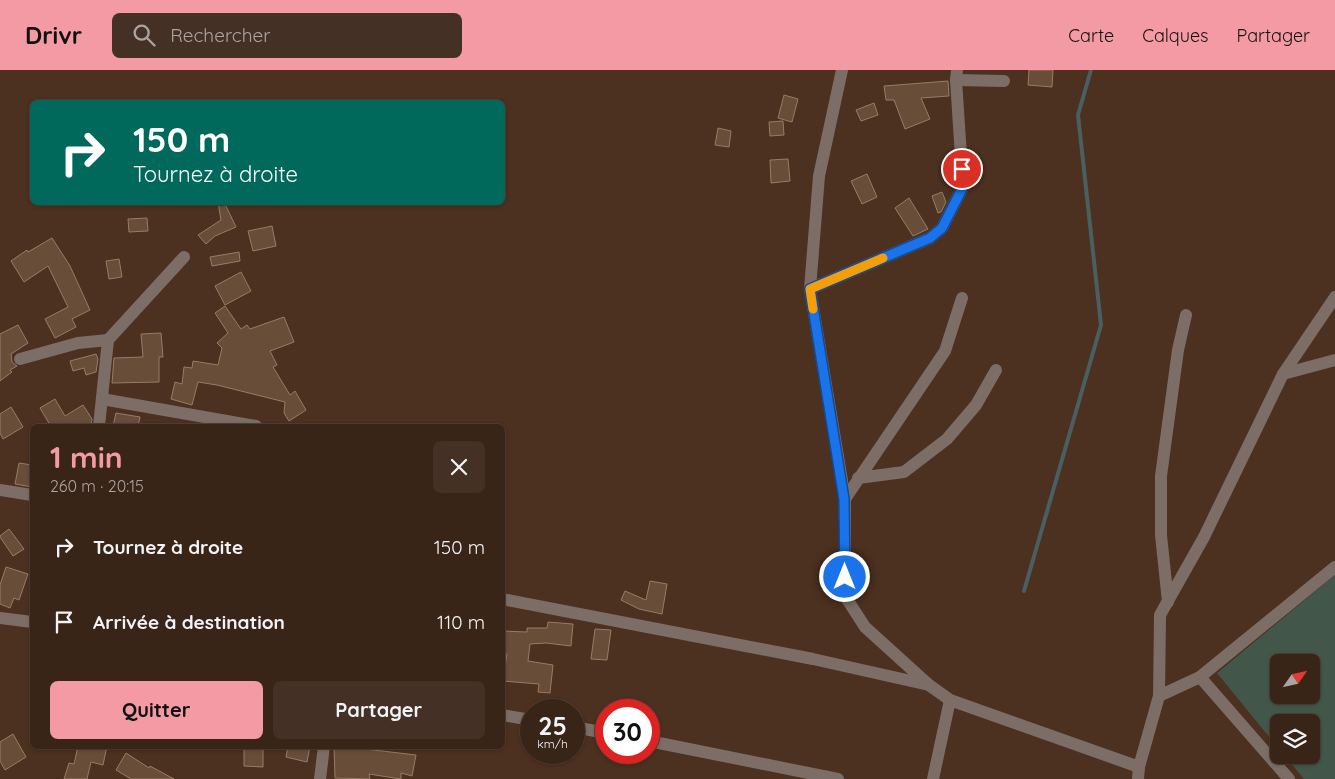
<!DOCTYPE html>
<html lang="fr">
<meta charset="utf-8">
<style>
body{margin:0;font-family:Quicksand,sans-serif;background:#443025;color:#f1f3f6;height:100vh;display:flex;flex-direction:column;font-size:19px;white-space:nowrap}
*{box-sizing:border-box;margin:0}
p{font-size:16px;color:#aba4a2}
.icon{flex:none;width:28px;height:28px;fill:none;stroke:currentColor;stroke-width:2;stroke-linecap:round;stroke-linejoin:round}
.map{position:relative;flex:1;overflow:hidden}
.side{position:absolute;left:30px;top:354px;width:475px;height:325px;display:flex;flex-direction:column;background:#392418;border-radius:8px;box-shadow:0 1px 4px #0004,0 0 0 1px #534137}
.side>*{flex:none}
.hud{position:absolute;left:30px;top:30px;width:475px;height:105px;border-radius:8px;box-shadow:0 1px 4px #0004,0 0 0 1px #534137;background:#00695c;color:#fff;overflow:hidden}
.needle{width:32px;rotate:56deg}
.fabs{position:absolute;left:1270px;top:584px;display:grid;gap:10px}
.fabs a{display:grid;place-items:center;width:50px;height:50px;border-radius:8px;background:#392418;box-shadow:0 1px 4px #0004,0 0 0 1px #534137;font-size:25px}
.speed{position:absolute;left:520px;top:629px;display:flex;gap:10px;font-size:25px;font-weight:700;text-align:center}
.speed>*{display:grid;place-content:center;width:65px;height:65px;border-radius:50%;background:#392418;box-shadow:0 1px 4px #0004,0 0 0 1px #534137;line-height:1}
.speed small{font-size:12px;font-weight:400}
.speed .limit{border:8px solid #d22;background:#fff;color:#111}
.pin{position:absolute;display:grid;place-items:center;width:42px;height:42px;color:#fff;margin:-21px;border:2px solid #fff;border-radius:50%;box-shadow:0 1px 5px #0007}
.me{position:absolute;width:55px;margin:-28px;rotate:0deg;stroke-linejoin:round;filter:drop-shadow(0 0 4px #0008)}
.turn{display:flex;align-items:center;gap:18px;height:105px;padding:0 20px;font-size:22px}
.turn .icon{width:65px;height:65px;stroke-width:2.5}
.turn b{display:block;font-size:35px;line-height:42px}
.round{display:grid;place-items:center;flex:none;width:52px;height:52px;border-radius:8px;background:#443025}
.summary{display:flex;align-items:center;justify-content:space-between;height:85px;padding:0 20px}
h1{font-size:30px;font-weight:800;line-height:38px;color:#f49aa4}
.button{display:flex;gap:10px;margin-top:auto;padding:10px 20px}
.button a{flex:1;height:58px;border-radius:8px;background:#f49aa4;color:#111;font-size:20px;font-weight:800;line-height:58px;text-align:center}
.button a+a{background:#443025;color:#f1f3f6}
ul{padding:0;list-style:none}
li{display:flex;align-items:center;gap:15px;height:75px;padding:0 20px}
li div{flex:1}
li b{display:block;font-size:19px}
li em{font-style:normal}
header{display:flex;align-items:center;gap:30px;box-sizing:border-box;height:70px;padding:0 25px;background:#f49aa4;color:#111}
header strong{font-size:24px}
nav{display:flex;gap:28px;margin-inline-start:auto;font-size:18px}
.search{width:350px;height:45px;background:#443025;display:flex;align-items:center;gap:12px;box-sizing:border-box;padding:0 18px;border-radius:8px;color:#aba4a2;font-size:19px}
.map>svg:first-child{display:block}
.green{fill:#425749;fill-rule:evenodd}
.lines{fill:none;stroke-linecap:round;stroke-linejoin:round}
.stream{stroke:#495f60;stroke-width:4}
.building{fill:#684d39;stroke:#997c66}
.minor{stroke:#7c6e66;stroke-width:12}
.route-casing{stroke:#114b97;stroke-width:12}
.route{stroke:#1a73e8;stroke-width:9}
.slow{stroke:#f59e0b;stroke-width:9}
</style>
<header>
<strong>Drivr</strong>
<div class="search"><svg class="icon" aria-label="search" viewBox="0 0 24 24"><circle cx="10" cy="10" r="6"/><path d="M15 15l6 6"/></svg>Rechercher</div>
<nav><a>Carte</a><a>Calques</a><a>Partager</a></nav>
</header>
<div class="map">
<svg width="1335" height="709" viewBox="0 0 1335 709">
<rect width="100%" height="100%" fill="#4c3020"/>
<!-- green -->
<path class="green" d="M 1335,505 L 1335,709 L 1304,709 L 1284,685 L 1311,685 L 1311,652 L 1279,652 L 1279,679 L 1217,603 ZM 1279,592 L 1311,592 L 1311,625 L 1279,625 Z"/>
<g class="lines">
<!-- stream -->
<path class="stream" d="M 1024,521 L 1101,255 L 1078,45 L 1091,0"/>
</g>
<!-- building -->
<g class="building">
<path d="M 1029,0 L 1053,0 L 1052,17 L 1028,15 Z"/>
<path d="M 948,11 L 949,26 L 921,28 L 930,49 L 905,59 L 894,30 L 886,30 L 884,16 Z"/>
<path d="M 784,25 L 798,29 L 792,52 L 778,48 Z"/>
<path d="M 874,33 L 878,45 L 861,51 L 856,40 Z"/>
<path d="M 783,51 L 784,65 L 770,66 L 769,52 Z"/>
<path d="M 718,58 L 731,61 L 729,77 L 715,75 Z"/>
<path d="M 788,89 L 790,111 L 771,113 L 770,90 Z"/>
<path d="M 867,104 L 877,127 L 862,134 L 851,111 Z"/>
<path d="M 942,122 L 946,132 L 941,142 L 938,143 L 932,126 Z"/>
<path d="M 909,128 L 928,159 L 913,166 L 895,138 Z"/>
<path d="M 218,132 L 224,132 L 236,157 L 215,166 L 206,174 L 198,165 L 221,150 Z"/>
<path d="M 147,148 L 148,161 L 129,162 L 128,149 Z"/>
<path d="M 272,156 L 276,176 L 253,181 L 248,161 Z"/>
<path d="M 52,168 L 70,196 L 90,240 L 72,249 L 76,257 L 55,268 L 45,249 L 68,237 L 48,196 L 24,212 L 11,191 L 27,180 L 28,182 Z"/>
<path d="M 239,182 L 240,191 L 212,196 L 210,187 Z"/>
<path d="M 119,189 L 122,207 L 109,209 L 106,191 Z"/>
<path d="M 241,202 L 251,221 L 225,235 L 215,216 Z"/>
<path d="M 225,236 L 241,259 L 247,255 L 250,259 L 284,247 L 294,272 L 270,281 L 277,295 L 273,297 L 290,325 L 295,321 L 306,340 L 289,351 L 284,343 L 285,332 L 217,315 L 198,312 L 192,335 L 171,329 L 175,312 L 182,314 L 184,297 L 192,298 L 193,291 L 218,295 L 222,278 L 217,273 L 228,263 L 215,243 Z"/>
<path d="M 18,255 L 28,273 L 11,284 L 12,292 L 17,296 L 10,300 L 12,302 L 0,311 L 0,264 Z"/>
<path d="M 161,263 L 163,287 L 159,287 L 159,312 L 112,313 L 114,288 L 143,287 L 141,264 Z"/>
<path d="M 96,284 L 98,289 L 96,302 L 86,305 L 84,298 L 73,301 L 70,291 Z"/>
<path d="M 55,329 L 65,346 L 83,335 L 92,349 L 91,356 L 48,356 L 50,355 L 40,338 Z"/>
<path d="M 11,337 L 23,357 L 3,369 L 0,363 L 0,344 Z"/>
<path d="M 116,343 L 140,347 L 138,356 L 113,356 Z"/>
<path d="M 19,393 L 32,395 L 32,417 L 15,414 Z"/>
<path d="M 9,459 L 24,479 L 13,486 L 0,467 L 0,466 Z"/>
<path d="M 6,497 L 28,504 L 19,530 L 14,528 L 10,538 L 0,534 L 0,515 Z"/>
<path d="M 650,511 L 667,514 L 662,544 L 639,539 L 621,530 L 625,521 L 646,530 Z"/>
<path d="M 548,552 L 573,554 L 571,576 L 546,573 L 530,574 L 528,591 L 553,595 L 550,623 L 538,622 L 539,614 L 503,611 L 507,584 L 502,584 L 502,561 L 527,562 L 527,558 L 547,558 Z"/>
<path d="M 595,559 L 611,560 L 607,590 L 591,589 Z"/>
<path d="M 13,664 L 26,687 L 5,700 L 0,691 L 0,672 Z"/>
<path d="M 78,676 L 107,676 L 103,695 L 91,692 L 87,709 L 64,709 L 69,693 L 74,694 Z"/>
<path d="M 244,676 L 263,676 L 263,697 L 244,696 Z"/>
<path d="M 288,676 L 310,676 L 307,692 L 286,687 Z"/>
<path d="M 334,676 L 366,676 L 365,679 L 416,685 L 412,706 L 401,703 L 401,709 L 369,704 L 370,709 L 335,708 Z"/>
<path d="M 126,683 L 149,698 L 150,696 L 174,709 L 131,709 L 116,700 Z"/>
</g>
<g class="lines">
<!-- minor -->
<g class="minor">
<path d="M 842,0 L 819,106 L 810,219 L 845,429 L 845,526 L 865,557 L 929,615"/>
<path d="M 956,10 L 1004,11"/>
<path d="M 810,219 L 930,168 L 942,158 L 963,117 L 956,10 L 957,0"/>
<path d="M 20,289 L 78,273 L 108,270"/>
<path d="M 1283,304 L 1335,290"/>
<path d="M 102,329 L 256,356"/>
<path d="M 99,356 L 108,270 L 184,187"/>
<path d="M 858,408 L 904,402 L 947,369 L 976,335 L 996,300"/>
<path d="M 0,420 L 32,425"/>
<path d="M 845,429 L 945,281 L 962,228"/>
<path d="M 502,529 L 813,589 L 929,615 L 950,630 L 1139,697"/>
<path d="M 1168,532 L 1161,465 L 1161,406 L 1178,280 L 1186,245"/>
<path d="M 0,548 L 32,552"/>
<path d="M 1200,607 L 1289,709"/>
<path d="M 1159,626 L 1200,607 L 1335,497"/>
<path d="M 502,645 L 531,650"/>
<path d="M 574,657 L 606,663"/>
<path d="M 649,671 L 838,709"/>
<path d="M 320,709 L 324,676"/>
<path d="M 933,709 L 950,630"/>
<path d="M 1138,709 L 1139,697 L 1159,626 L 1160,545 L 1204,467 L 1283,304 L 1335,227"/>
</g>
</g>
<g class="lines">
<!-- route casing -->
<g class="route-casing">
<path id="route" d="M 845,507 L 844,429 L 810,219 L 930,168 L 942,158 L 963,117 L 962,99"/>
</g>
<!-- route -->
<use href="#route" class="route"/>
<!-- slow -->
<path class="slow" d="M 813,239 L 810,219 L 883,188"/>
</g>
</svg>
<div class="fabs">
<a><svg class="needle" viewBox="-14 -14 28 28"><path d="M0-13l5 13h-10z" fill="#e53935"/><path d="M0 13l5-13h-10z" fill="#aba4a2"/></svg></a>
<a><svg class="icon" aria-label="layers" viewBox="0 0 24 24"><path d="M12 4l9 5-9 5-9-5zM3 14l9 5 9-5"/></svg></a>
</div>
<div class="speed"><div>25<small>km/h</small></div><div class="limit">30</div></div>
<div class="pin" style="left:962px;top:99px;background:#d93025"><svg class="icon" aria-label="arrive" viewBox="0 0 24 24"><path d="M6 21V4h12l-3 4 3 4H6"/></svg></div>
<svg class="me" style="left:845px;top:507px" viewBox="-20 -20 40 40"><circle r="17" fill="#1a73e8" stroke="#fff" stroke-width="3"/><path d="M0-11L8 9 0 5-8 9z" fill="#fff"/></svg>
<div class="hud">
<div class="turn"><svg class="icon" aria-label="right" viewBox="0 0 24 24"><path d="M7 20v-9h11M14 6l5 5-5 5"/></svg><div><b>150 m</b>Tournez à droite</div></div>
</div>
<section class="side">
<div class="summary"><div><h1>1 min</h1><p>260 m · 20:15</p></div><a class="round"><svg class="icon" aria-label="close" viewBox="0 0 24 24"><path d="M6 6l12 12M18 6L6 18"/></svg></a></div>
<ul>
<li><svg class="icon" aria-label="right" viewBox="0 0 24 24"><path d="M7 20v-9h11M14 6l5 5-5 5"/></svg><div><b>Tournez à droite</b></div><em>150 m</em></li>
<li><svg class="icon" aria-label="arrive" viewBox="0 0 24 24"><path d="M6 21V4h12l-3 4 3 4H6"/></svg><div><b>Arrivée à destination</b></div><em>110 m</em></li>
</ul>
<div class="button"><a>Quitter</a><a>Partager</a></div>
</section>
</div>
